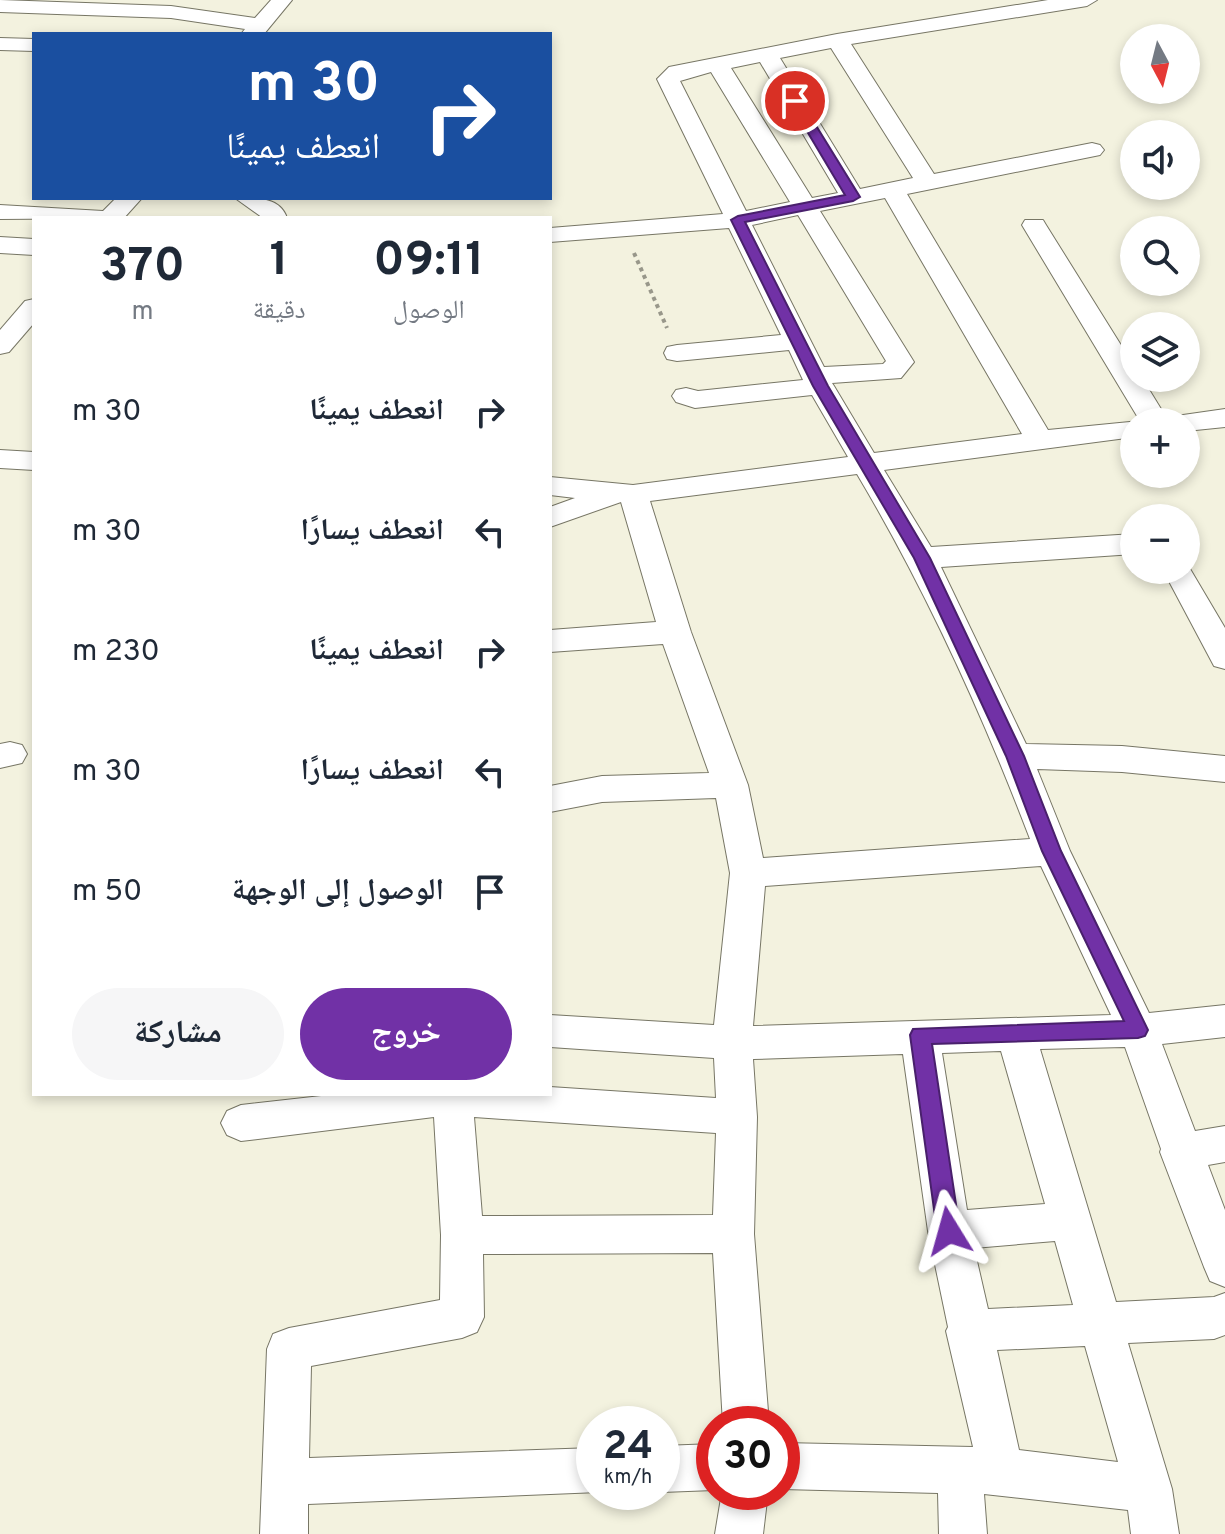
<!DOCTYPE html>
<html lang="ar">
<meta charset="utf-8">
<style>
body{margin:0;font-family:Overpass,"Noto Naskh Arabic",sans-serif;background:#f6f6f7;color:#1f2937;direction:rtl;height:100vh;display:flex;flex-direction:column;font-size:30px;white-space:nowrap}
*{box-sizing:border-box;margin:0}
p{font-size:26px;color:#747a83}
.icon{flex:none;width:44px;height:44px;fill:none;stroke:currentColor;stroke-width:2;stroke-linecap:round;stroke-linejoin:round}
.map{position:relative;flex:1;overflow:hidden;direction:ltr}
.drawer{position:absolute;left:32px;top:216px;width:520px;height:880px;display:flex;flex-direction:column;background:#fff;border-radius:0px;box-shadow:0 4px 12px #0003;direction:rtl}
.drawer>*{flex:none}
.guide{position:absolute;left:32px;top:32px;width:520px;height:168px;border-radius:0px;box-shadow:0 4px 12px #0003;direction:rtl;background:#1a4fa0;color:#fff;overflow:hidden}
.needle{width:52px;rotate:173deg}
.fabs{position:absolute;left:1120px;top:24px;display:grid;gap:16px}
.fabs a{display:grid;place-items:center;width:80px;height:80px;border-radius:50%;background:#fff;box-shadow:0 4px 12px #0003;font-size:40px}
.speed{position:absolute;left:576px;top:1406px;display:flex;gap:16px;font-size:40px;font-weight:700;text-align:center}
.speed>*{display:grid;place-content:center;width:104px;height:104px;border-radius:50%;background:#fff;box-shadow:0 4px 12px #0003;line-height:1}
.speed small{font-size:20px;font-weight:400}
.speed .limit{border:12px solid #d22;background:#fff;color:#111}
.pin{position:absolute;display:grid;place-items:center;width:68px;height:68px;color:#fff;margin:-34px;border:4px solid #fff;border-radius:50%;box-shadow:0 2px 8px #0007}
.me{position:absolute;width:88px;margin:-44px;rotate:352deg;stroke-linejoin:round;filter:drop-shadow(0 0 6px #0008)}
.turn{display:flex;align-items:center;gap:28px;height:168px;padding:0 40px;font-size:36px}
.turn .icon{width:104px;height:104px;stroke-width:2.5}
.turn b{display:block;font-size:56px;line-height:68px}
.eta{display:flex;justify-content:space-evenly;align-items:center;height:136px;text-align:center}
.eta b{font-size:48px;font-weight:700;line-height:56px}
.cta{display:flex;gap:16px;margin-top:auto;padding:16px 40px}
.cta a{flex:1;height:92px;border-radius:48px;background:#7131a6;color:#fff;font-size:32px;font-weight:700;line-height:92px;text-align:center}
.cta a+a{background:#f6f6f7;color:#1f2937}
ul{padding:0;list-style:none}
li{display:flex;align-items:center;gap:24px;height:120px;padding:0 40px}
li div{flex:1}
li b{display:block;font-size:30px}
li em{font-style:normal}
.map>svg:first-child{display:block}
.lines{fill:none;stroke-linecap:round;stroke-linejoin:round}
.street-casing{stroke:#777665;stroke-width:2}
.path{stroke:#98978a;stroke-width:4;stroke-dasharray:4 4;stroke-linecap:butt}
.street{fill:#fff;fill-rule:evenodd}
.route{fill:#7131a6;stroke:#49206c;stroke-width:2}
</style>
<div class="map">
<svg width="1225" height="1534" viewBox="0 0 1225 1534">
<rect width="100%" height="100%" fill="#f3f2df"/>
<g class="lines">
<!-- street casing -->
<g class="street-casing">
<g id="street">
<path d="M 0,0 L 171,6 L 255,18 L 271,0 L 292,0 L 264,34 L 241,34 L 245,29 L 171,18 L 0,12 Z"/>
<path d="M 1048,0 L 1097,0 L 1087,6 L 851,44 L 934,174 L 1092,143 L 1100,145 L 1104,150 L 1100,155 L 907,194 L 1048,430 L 1140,421 L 1022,225 L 1025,220 L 1043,220 L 1046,225 L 1134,366 L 1134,378 L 1142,378 L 1169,422 L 1134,422 L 1134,437 L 884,470 L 931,547 L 1134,534 L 1134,554 L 941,567 L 1026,744 L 1122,746 L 1225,756 L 1225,782 L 1122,772 L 1037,769 L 1070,851 L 1149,1013 L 1225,1005 L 1225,1037 L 1162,1044 L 1195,1131 L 1225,1126 L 1225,1162 L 1208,1165 L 1225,1210 L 1225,1287 L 1210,1281 L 1204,1267 L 1160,1152 L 1161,1149 L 1125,1047 L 1040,1049 L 1116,1302 L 1214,1297 L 1225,1293 L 1225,1335 L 1214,1339 L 1128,1343 L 1172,1489 L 1179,1534 L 1131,1534 L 1128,1510 L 984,1494 L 987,1534 L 939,1534 L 938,1493 L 782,1489 L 782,1443 L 973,1447 L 946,1331 L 948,1327 L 928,1231 L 903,1054 L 753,1059 L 757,1117 L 754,1234 L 769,1424 L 723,1424 L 713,1253 L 483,1254 L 484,1317 L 477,1332 L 462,1338 L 311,1366 L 309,1458 L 594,1448 L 594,1492 L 599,1492 L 308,1504 L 308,1534 L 260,1534 L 267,1349 L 273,1334 L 289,1328 L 440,1300 L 441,1235 L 434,1117 L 241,1141 L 227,1135 L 221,1123 L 227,1111 L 241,1105 L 339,1094 L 550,1094 L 550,1087 L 716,1098 L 714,1058 L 550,1047 L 550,1015 L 714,1025 L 730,873 L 716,798 L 602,802 L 550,812 L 550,786 L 602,776 L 709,773 L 663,644 L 550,652 L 550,630 L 656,622 L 621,502 L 550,527 L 550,507 L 575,498 L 550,495 L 550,477 L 633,485 L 848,457 L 812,395 L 695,408 L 676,402 L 672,396 L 676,390 L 686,388 L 698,391 L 803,380 L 789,350 L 677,361 L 667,359 L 664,353 L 667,347 L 677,345 L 781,335 L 729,228 L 550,242 L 550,228 L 723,214 L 657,79 L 669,67 L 837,34 ZM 831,48 L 913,178 L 860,189 L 780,58 ZM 760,62 L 838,193 L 812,198 L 731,68 ZM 711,72 L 790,202 L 746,211 L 680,81 ZM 885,198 L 1022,434 L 874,453 L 834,386 L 832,383 L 901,378 L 914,362 L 820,211 ZM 798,215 L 886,361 L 883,364 L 824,367 L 752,225 ZM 857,474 C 926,590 982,713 1030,839 L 763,858 L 748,785 L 691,632 L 650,501 ZM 1041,866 L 1111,1015 L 753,1026 L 765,886 ZM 1001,1051 L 1045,1204 L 967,1210 L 942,1053 ZM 474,1117 L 716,1133 L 713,1215 L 482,1216 ZM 1055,1241 L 1073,1305 L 988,1309 L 974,1248 ZM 1085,1346 L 1118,1462 L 1019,1450 L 997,1350 Z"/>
<path d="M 0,38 L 34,39 L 34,51 L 0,50 Z"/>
<path d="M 116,198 L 142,198 L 124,218 L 0,219 L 0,205 L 103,211 Z"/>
<path d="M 235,198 C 254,198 280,196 287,218 L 263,218 Z"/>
<path d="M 0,237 L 34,239 L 34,255 L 0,253 Z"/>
<path d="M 34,299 L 34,323 L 9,352 L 0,354 L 0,330 L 25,301 Z"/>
<path d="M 1225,409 L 1225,427 L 1186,431 L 1186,422 L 1172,422 L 1176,416 Z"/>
<path d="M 0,450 L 34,452 L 34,470 L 0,468 Z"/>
<path d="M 1186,562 L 1225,628 L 1225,669 L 1214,666 L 1163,570 L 1186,570 Z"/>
<path d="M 10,742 L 22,745 L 27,754 L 22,763 L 0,768 L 0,744 Z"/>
<path d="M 714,1444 L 714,1490 L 662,1492 L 662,1446 Z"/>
<path d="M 722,1492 L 768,1492 L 763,1534 L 715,1534 Z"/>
</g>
</g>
<!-- path -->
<path class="path" d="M 634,253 L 667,328"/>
<!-- street -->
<use href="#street" class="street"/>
</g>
<!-- route -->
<path class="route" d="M 791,98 L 799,98 L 860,197 L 853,201 L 745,222 L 828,386 L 930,558 L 1024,756 L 1061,851 L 1148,1030 L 1145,1036 L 1138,1038 L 932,1044 L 960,1231 L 957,1238 L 949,1241 L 941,1238 L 937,1231 L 910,1035 L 913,1029 L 1124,1021 L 1042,851 L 1006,756 L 914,558 L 813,386 L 731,220 L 738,216 L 845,195 L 789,101 Z"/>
</svg>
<div class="fabs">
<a><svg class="needle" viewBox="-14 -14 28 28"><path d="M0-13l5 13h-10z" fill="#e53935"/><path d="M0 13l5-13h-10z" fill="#747a83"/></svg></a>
<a><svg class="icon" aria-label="sound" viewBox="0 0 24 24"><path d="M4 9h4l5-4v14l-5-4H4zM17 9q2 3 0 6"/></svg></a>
<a><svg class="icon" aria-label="search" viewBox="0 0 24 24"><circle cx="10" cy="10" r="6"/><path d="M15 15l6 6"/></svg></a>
<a><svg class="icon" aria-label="layers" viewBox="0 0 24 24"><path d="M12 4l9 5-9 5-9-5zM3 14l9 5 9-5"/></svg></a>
<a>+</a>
<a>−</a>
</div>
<div class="speed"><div>24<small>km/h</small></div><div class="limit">30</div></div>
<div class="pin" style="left:795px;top:101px;background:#d93025"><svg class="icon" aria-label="arrive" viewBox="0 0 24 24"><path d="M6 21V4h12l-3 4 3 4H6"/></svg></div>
<svg class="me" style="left:949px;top:1231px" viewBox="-20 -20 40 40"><path d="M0-17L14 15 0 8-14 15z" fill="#7131a6" stroke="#fff" stroke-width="4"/></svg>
<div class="guide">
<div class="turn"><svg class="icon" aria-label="right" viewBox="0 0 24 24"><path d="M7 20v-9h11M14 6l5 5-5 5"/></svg><div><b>30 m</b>انعطف يمينًا</div></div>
</div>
<section class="drawer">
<div class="eta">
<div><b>09:11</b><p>الوصول</p></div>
<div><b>1</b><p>دقيقة</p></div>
<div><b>370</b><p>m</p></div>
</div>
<ul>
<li><svg class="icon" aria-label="right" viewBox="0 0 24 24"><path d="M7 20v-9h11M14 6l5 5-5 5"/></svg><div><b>انعطف يمينًا</b></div><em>30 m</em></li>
<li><svg class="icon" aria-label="left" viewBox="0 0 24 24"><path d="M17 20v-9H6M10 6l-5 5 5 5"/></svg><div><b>انعطف يسارًا</b></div><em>30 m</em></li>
<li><svg class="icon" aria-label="right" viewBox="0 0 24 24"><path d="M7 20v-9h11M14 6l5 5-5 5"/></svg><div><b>انعطف يمينًا</b></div><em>230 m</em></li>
<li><svg class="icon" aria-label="left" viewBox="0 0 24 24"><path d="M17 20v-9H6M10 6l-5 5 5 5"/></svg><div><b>انعطف يسارًا</b></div><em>30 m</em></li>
<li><svg class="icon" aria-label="arrive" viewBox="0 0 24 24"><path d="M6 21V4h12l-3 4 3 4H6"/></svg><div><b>الوصول إلى الوجهة</b></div><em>50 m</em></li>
</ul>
<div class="cta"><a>خروج</a><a>مشاركة</a></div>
</section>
</div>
